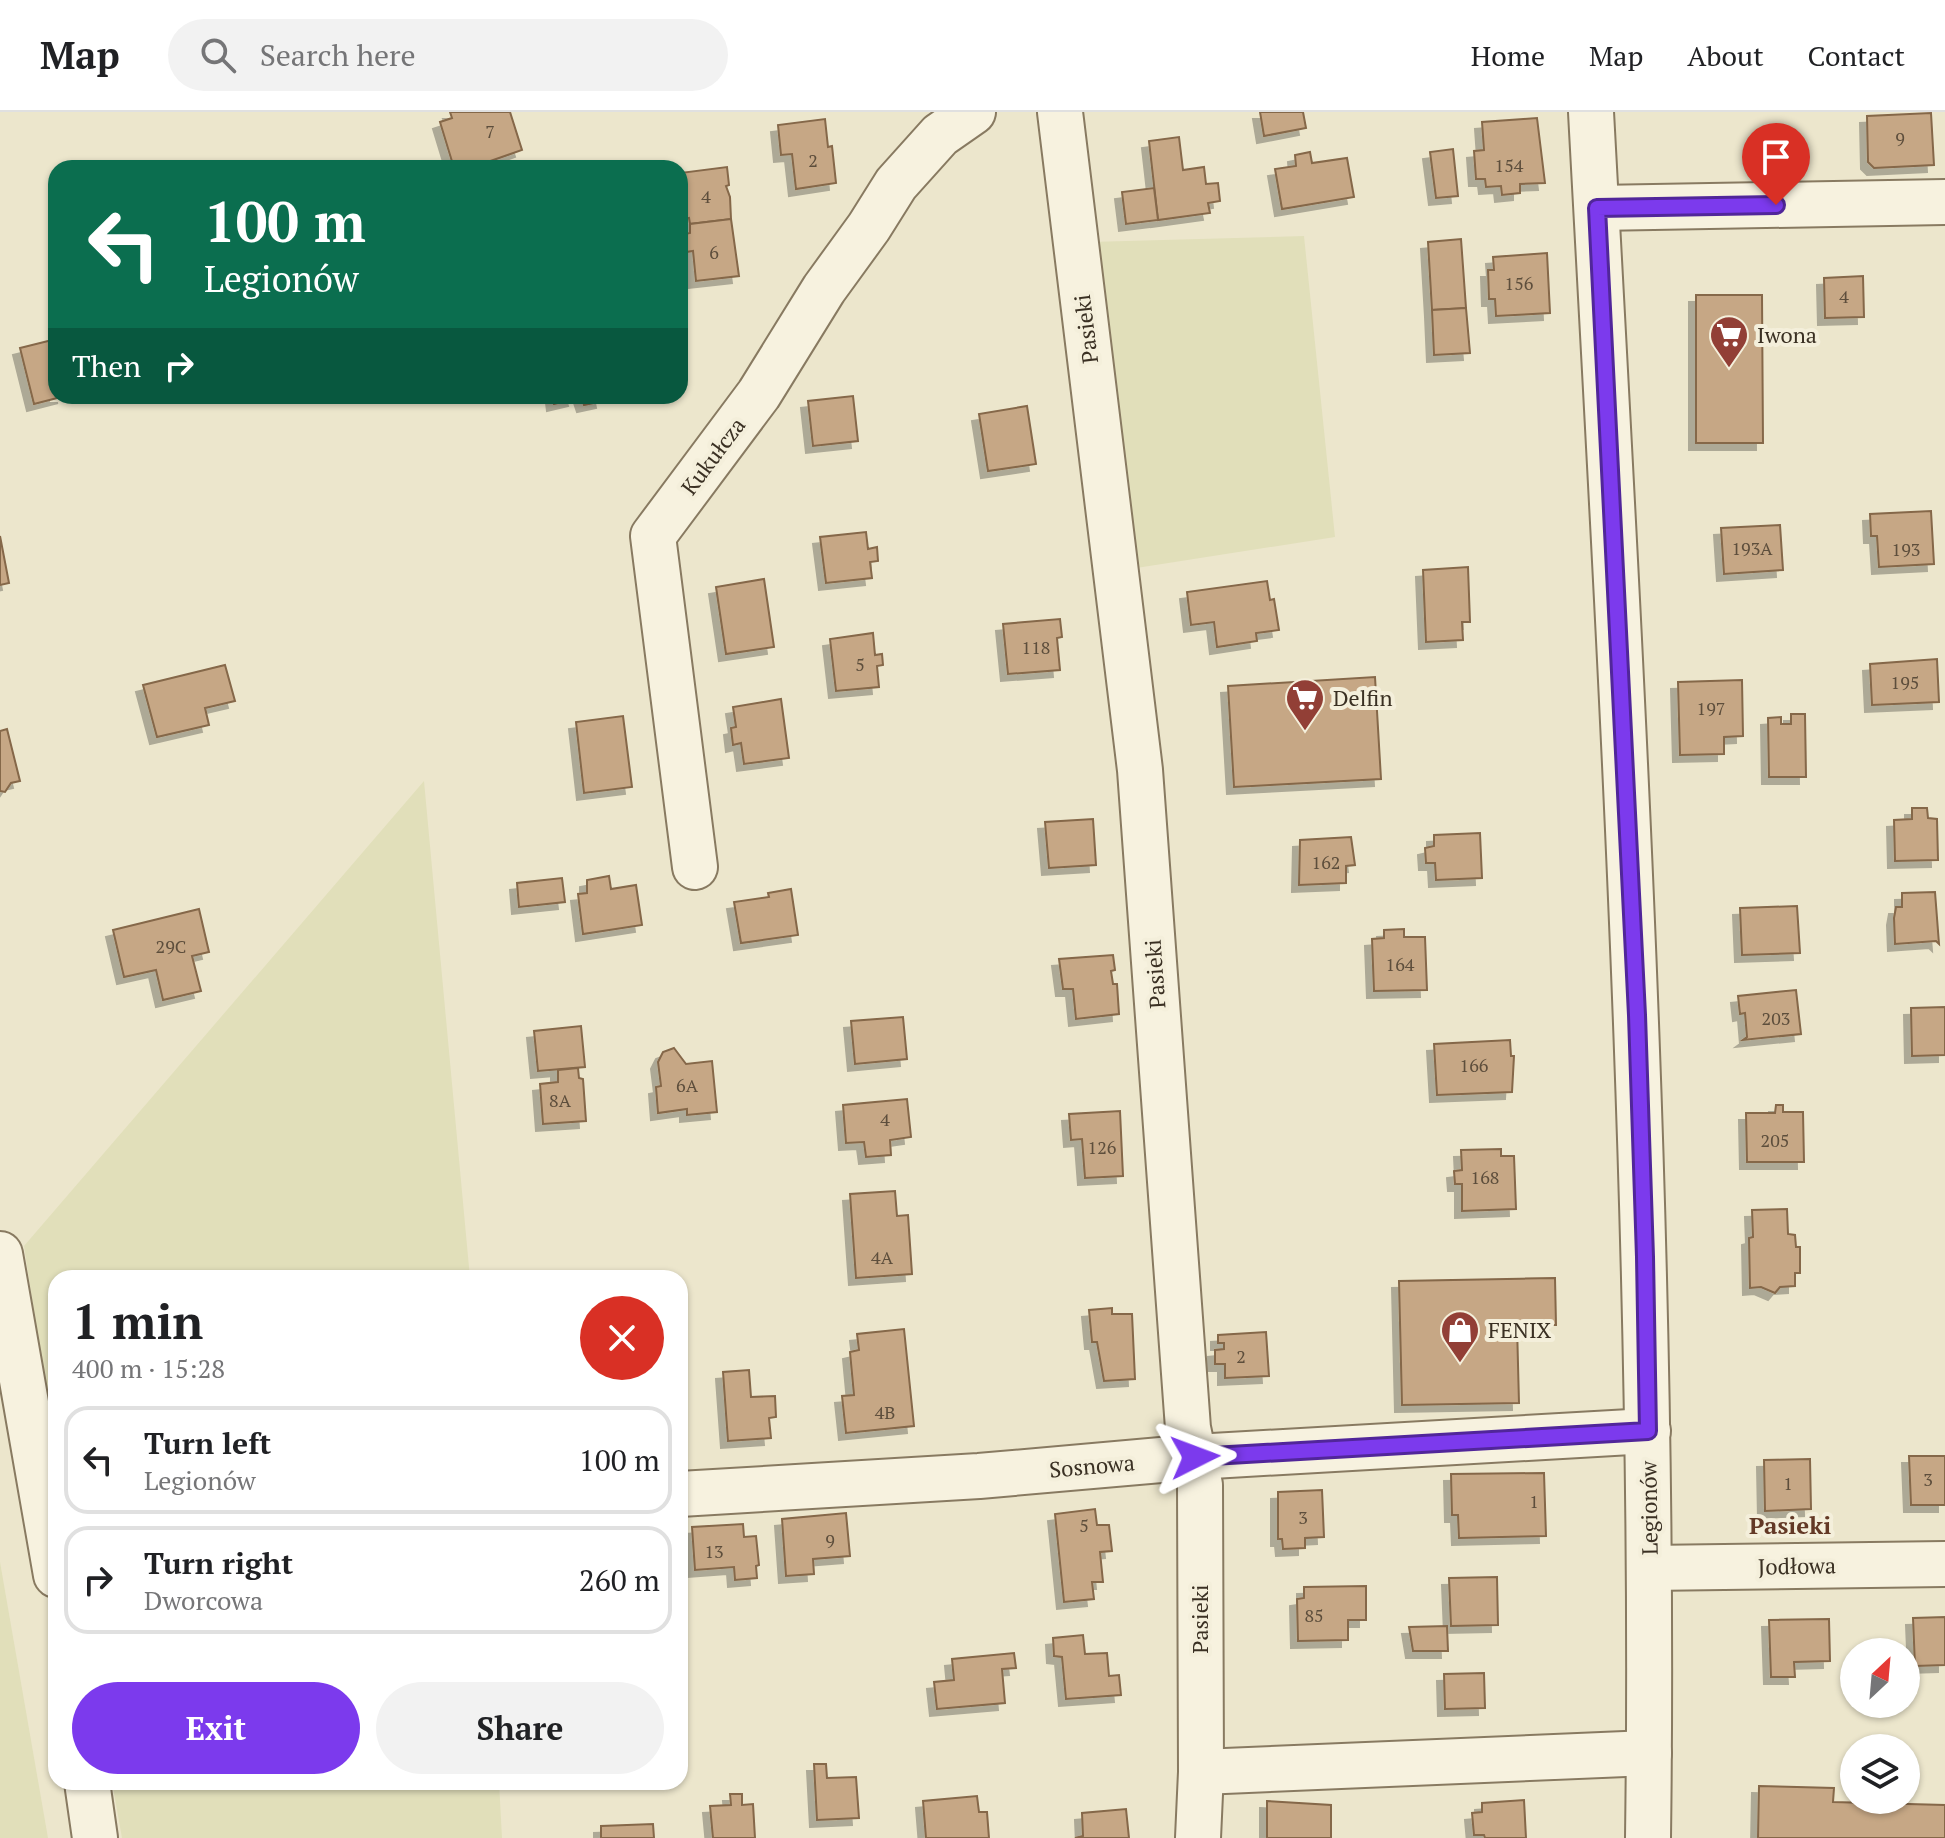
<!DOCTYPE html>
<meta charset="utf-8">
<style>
body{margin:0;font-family:"PT Serif",serif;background:#f2f2f2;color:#202124;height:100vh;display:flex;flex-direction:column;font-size:30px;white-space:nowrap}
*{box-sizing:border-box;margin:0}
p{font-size:26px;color:#757577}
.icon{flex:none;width:44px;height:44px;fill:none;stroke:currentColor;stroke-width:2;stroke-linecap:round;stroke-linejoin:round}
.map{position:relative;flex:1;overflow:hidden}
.side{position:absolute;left:48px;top:1158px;width:640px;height:520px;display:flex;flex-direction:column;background:#fff;border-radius:24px;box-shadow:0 2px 6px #0004}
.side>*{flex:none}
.top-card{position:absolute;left:48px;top:48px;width:640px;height:244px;border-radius:24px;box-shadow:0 2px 6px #0004;background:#0b6e4f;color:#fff;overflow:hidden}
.needle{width:52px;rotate:26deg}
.fabs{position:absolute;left:1840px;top:1526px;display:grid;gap:16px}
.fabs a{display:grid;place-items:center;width:80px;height:80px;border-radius:50%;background:#fff;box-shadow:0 2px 6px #0004;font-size:40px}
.pin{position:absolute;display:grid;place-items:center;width:68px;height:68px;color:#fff;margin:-82px -34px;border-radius:50% 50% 50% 0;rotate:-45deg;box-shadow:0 0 8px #0007}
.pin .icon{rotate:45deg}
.me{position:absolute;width:88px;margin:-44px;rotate:87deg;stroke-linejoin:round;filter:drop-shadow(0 0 6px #0008)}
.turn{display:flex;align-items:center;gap:28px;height:168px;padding:0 24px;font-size:36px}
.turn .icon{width:104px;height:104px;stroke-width:2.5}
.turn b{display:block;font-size:56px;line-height:68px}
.then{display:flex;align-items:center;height:76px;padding:0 24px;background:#0003;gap:16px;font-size:30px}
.round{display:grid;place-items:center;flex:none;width:84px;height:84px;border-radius:42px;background:#f2f2f2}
.overview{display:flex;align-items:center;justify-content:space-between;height:136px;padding:0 24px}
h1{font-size:48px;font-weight:700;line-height:60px}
.cta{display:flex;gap:16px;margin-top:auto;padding:16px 24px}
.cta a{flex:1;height:92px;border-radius:48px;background:#7c3aed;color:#fff;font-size:32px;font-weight:700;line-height:92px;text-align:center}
.cta a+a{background:#f2f2f2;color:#202124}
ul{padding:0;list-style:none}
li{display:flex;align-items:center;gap:24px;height:108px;margin:0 16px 12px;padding:0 8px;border:4px solid #e0e0e0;border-radius:24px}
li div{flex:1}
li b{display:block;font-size:30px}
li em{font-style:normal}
header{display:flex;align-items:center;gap:48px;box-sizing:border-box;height:112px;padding:0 40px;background:#fff;border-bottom:2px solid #e0e0e0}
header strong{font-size:38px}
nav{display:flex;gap:44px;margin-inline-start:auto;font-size:28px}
.search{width:560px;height:72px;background:#f2f2f2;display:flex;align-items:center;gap:20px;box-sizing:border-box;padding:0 28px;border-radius:44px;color:#757577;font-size:30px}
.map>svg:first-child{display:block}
.farmland{fill:#e1dfba}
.building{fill:#c6a785;stroke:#856749;stroke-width:2;filter:url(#shadow)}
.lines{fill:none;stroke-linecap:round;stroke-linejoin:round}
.minor-casing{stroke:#887a61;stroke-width:48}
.minor{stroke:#f7f2df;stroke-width:44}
.route-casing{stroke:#51269a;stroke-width:20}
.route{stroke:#7c3aed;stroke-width:14}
.labels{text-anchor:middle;stroke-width:8;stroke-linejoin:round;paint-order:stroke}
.number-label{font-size:18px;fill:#5d4e3c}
.street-label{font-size:22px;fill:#3a3023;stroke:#f4efdb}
.poi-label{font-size:22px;fill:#3a3023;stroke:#f4efdb;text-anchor:start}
.neighbourhood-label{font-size:24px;font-weight:bold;fill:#633926;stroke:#f4efdb}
</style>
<header>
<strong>Map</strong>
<div class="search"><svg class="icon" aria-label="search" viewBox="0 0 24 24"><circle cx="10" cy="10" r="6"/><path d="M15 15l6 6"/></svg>Search here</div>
<nav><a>Home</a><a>Map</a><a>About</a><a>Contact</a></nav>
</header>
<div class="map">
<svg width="1945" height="1726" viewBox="0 0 1945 1726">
<defs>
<filter id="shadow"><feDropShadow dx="-7" dy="7" stdDeviation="0" flood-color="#0004"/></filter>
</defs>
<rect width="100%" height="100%" fill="#ece6cc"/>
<!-- farmland -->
<g class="farmland">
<path d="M 1304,124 L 1335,425 L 1130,457 L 1090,130 Z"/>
<path d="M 424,669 L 470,1166 L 56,1166 L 56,1347 L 24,1134 Z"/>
<path d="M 0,1450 L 48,1726 L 0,1726 Z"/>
<path d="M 112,1670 L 499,1670 L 502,1726 L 122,1726 Z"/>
</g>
<!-- building -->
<g class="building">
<path d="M 450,0 L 510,0 L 522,38 L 479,53 L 454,56 L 440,10 L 452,6 Z"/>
<path d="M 1260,0 L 1303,0 L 1306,16 L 1264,24 Z"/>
<path d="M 1931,1 L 1934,53 L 1874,56 L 1868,50 L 1867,4 Z"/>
<path d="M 1537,6 L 1545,71 L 1520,72 L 1520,81 L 1502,83 L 1501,74 L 1486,75 L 1485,67 L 1476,67 L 1474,39 L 1484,38 L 1482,10 Z"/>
<path d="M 825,7 L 828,35 L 832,34 L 836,71 L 796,77 L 792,42 L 781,43 L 778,13 Z"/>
<path d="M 1179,25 L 1183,58 L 1204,55 L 1206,72 L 1218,71 L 1220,89 L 1208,91 L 1210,101 L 1158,108 L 1149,29 Z"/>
<path d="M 1453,37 L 1458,84 L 1436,86 L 1430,40 Z"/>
<path d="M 1310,40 L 1312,51 L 1347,46 L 1354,85 L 1282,97 L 1275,57 L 1296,54 L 1295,43 Z"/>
<path d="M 727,55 L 729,73 L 726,74 L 730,85 L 731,107 L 690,112 L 689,106 L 683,107 L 680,61 Z"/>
<path d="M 1154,76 L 1158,108 L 1126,112 L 1122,80 Z"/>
<path d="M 731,107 L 739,164 L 696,169 L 693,139 L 680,141 L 680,123 L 690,121 L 690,112 Z"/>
<path d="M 1461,127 L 1466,196 L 1432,198 L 1428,130 Z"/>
<path d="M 1547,141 L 1550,201 L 1496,204 L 1495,187 L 1489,187 L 1488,158 L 1494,158 L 1493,145 Z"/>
<path d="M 1863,164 L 1864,205 L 1825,206 L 1824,166 Z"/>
<path d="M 1696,183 L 1762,183 L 1763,331 L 1696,331 Z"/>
<path d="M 1466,196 L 1470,241 L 1434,243 L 1432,198 Z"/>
<path d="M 56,227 L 56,284 L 65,284 L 34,292 L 20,236 Z"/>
<path d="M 553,284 L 574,284 L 575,287 L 554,292 Z"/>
<path d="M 581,284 L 602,284 L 603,289 L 584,293 Z"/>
<path d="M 853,284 L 858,329 L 813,334 L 808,289 Z"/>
<path d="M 1027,294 L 1036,352 L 988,359 L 979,302 Z"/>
<path d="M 1931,399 L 1934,452 L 1879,455 L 1877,424 L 1871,424 L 1870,402 Z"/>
<path d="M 1780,413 L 1783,458 L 1724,462 L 1721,416 Z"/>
<path d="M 866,420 L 868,437 L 877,435 L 878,449 L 870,450 L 872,466 L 826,471 L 820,425 Z"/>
<path d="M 0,424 L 9,471 L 0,473 Z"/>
<path d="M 1468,455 L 1470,510 L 1462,510 L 1463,528 L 1426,530 L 1423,458 Z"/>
<path d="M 764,467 L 774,535 L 726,542 L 716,475 Z"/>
<path d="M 1267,469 L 1270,488 L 1274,487 L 1279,518 L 1256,521 L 1257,529 L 1217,535 L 1214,510 L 1191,513 L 1187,480 Z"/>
<path d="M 1060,507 L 1062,525 L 1057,526 L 1060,558 L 1008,562 L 1003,512 Z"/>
<path d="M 873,521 L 875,543 L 882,542 L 883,553 L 877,554 L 879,575 L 836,579 L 830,527 Z"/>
<path d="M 1937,547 L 1939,590 L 1872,593 L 1870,552 Z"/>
<path d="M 225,553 L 235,589 L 205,596 L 209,613 L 157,625 L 143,573 Z"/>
<path d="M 1375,565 L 1381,667 L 1234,675 L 1228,574 Z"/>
<path d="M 1742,568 L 1743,624 L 1724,625 L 1724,642 L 1680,643 L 1678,570 Z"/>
<path d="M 781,587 L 789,646 L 744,652 L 741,631 L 733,633 L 731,616 L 736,615 L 733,595 Z"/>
<path d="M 1791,602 L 1805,602 L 1806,665 L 1769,665 L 1768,606 L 1781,605 L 1781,612 L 1791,612 Z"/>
<path d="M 623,604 L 632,675 L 584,681 L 576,610 Z"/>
<path d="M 7,617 L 20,669 L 11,671 L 5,680 L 0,679 L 0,619 Z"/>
<path d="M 1912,696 L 1927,696 L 1928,706 L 1937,707 L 1938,748 L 1895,749 L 1894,708 L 1912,707 Z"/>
<path d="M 1093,707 L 1096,753 L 1049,756 L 1045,710 Z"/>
<path d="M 1480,721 L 1482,766 L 1436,768 L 1435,751 L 1426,751 L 1425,736 L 1434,734 L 1434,723 Z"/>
<path d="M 1351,725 L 1355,753 L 1346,754 L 1346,771 L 1299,773 L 1300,728 Z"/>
<path d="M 609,764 L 611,777 L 636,773 L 642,813 L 583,822 L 578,782 L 587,781 L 587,768 Z"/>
<path d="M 562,766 L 565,790 L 519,795 L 517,771 Z"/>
<path d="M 791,777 L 798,823 L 741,831 L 734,790 L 769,785 L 768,781 Z"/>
<path d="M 1935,780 L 1939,832 L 1936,829 L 1895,832 L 1894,806 L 1896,795 L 1902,795 L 1902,781 Z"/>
<path d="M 1797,794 L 1800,841 L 1742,843 L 1740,796 Z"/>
<path d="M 199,797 L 209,840 L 192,844 L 201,879 L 163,888 L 156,858 L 124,865 L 113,818 Z"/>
<path d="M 1404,817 L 1404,825 L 1425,825 L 1427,878 L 1374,879 L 1372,827 L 1384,826 L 1384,818 Z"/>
<path d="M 1113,843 L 1115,858 L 1111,859 L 1113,872 L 1117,872 L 1119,902 L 1076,907 L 1073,877 L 1063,877 L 1059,847 Z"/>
<path d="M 1796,878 L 1801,922 L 1743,928 L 1747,925 L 1745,901 L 1740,902 L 1738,884 Z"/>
<path d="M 1945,895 L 1945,943 L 1912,944 L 1911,896 Z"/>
<path d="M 903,905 L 907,947 L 855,952 L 851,909 Z"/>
<path d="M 581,914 L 585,955 L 538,959 L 534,919 Z"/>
<path d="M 1510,928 L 1511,944 L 1514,944 L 1512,980 L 1437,983 L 1434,932 Z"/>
<path d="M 674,936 L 686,952 L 712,949 L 717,1000 L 687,1003 L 687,997 L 658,1001 L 656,975 L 661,974 L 658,950 L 663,940 Z"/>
<path d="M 578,956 L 579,966 L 583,967 L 586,1009 L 543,1012 L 540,972 L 558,970 L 558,958 Z"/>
<path d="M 907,987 L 911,1025 L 890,1028 L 891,1043 L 866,1045 L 864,1030 L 846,1031 L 843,993 Z"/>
<path d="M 1776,993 L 1783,993 L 1783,1000 L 1803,1000 L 1804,1050 L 1747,1050 L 1746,1001 L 1775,1001 Z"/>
<path d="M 1120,999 L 1123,1064 L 1085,1066 L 1082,1027 L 1071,1028 L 1069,1002 Z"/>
<path d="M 1501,1037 L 1501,1044 L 1514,1044 L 1516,1097 L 1462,1099 L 1462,1072 L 1455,1072 L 1454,1059 L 1462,1058 L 1461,1038 Z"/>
<path d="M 895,1079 L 897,1104 L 908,1103 L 912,1162 L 856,1166 L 850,1082 Z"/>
<path d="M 1787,1097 L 1788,1122 L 1795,1123 L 1796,1135 L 1800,1135 L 1800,1161 L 1795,1161 L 1795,1174 L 1780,1175 L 1775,1181 L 1761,1175 L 1750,1176 L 1749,1126 L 1753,1125 L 1752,1098 Z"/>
<path d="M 1555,1166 L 1556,1213 L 1517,1213 L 1519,1291 L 1402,1293 L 1399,1169 Z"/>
<path d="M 1112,1196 L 1112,1202 L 1132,1202 L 1135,1267 L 1104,1269 L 1097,1230 L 1092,1230 L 1089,1198 Z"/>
<path d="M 904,1217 L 914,1314 L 846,1321 L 842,1284 L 854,1283 L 850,1240 L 859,1238 L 857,1222 Z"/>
<path d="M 1266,1220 L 1269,1264 L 1225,1266 L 1225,1252 L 1215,1252 L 1215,1238 L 1224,1237 L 1224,1231 L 1218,1231 L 1218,1223 Z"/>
<path d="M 749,1258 L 751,1285 L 775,1284 L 776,1305 L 769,1306 L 771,1326 L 728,1329 L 723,1260 Z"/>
<path d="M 1909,1344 L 1945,1344 L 1945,1393 L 1911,1393 Z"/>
<path d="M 1810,1347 L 1811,1397 L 1765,1399 L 1764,1348 Z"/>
<path d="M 1544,1361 L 1546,1424 L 1459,1426 L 1458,1403 L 1452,1403 L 1451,1362 Z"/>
<path d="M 1322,1378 L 1324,1425 L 1305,1426 L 1305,1436 L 1283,1437 L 1282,1427 L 1278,1427 L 1278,1380 Z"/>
<path d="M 1095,1397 L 1097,1413 L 1109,1413 L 1112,1439 L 1100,1440 L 1103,1470 L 1092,1470 L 1094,1487 L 1064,1490 L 1055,1402 Z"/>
<path d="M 846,1401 L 850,1444 L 813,1447 L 814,1462 L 786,1464 L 782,1407 Z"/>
<path d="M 743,1412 L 744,1425 L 756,1424 L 759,1453 L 756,1454 L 757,1466 L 735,1468 L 734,1455 L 695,1458 L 692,1415 Z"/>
<path d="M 1497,1465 L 1498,1513 L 1451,1514 L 1449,1466 Z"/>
<path d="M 1366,1474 L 1366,1508 L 1348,1508 L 1348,1528 L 1298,1529 L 1297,1487 L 1304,1486 L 1304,1475 Z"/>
<path d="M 1945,1505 L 1945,1553 L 1915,1554 L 1913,1506 Z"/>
<path d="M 1829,1507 L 1830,1549 L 1794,1550 L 1795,1565 L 1771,1565 L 1769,1508 Z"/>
<path d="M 1447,1514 L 1448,1539 L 1413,1539 L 1409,1515 Z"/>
<path d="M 1083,1523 L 1085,1542 L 1107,1541 L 1109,1564 L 1119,1563 L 1121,1583 L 1066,1587 L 1062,1545 L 1054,1544 L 1053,1526 Z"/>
<path d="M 1014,1541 L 1016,1556 L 1002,1557 L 1005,1591 L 937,1597 L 934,1570 L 954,1568 L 952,1547 Z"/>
<path d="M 1484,1561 L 1485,1596 L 1445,1597 L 1444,1562 Z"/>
<path d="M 814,1652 L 826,1652 L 827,1666 L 856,1665 L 859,1706 L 817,1708 Z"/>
<path d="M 1759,1674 L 1834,1676 L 1833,1690 L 1945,1693 L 1945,1726 L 1758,1726 Z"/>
<path d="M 730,1682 L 742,1682 L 742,1693 L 753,1692 L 755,1726 L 713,1726 L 710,1694 L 731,1693 Z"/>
<path d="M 977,1684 L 979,1700 L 987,1700 L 989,1726 L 926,1726 L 923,1689 Z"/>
<path d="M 1524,1688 L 1526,1726 L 1485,1726 L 1484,1723 L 1474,1723 L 1472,1701 L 1482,1700 L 1482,1691 Z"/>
<path d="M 1267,1689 L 1331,1693 L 1331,1726 L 1267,1726 Z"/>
<path d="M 1126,1697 L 1129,1726 L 1075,1726 L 1083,1724 L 1082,1701 Z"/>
<path d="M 653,1712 L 654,1726 L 601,1726 L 601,1714 Z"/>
</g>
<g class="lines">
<!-- minor casing -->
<g class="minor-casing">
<g id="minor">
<path d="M 1060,0 L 1140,658 L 1188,1316 L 1200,1373 L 1201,1660 L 1198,1726"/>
<path d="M 1591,0 C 1622,575 1656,1150 1648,1726"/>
<path d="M 1597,96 L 1945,90"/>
<path d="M 695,755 L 653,424 L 759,282 L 824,177 L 869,115 L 896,72 L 940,23 L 973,0"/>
<path d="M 0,1142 L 56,1463"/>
<path d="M 680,1382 L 979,1364 L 1195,1345 L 1648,1319"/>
<path d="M 1649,1456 L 1945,1452"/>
<path d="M 1201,1660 L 1649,1641"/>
<path d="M 87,1670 L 95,1726"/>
</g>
</g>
<!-- minor -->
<use href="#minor" class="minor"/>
</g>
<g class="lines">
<!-- route casing -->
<g class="route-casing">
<path id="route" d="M 1195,1345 L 1648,1319 L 1645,1145 L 1637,903 L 1597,96 L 1776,93"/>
</g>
<!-- route -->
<use href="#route" class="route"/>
</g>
<!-- icons -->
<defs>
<g id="supermarket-pin" transform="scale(2)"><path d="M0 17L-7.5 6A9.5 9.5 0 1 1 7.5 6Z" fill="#923f36" stroke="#f4efdb"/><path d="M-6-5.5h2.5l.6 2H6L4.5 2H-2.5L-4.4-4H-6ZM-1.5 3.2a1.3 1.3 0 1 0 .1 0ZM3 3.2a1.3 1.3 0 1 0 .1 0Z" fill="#fff"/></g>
<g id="shop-pin" transform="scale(2)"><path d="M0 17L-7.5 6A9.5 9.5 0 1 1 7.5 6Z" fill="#923f36" stroke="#f4efdb"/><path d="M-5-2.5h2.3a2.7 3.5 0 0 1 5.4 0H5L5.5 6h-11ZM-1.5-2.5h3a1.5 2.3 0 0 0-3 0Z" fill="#fff"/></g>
</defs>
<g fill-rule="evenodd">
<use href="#supermarket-pin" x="1729" y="223"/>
<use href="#supermarket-pin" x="1305" y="586"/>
<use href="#shop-pin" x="1460" y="1218"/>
</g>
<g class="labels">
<!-- number labels -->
<g class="number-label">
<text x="490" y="26">7</text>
<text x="1900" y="33">9</text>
<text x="813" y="55">2</text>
<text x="1509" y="60">154</text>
<text x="706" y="91">4</text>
<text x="714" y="147">6</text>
<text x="1519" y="178">156</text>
<text x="1844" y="191">4</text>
<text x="1752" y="443">193A</text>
<text x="1906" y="444">193</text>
<text x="1036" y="542">118</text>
<text x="860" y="559">5</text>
<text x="1905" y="577">195</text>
<text x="1711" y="603">197</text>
<text x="1326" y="757">162</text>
<text x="171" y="841">29C</text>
<text x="1400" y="859">164</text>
<text x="1776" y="913">203</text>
<text x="1474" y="960">166</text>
<text x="687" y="980">6A</text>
<text x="560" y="995">8A</text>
<text x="885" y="1014">4</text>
<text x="1775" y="1035">205</text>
<text x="1102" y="1042">126</text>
<text x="1485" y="1072">168</text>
<text x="882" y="1152">4A</text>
<text x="1241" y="1251">2</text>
<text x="885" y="1307">4B</text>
<text x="1928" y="1374">3</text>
<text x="1788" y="1378">1</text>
<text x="1534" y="1396">1</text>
<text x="1303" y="1412">3</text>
<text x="1084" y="1420">5</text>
<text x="830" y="1435">9</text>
<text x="714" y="1446">13</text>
<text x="1314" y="1510">85</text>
</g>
<!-- street labels -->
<g class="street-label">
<text transform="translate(1086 217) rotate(-97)" y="8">Pasieki</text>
<text transform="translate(713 344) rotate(-53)" y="8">Kukułcza</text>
<text transform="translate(1155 862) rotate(-94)" y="8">Pasieki</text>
<text transform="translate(1092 1354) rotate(-5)" y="8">Sosnowa</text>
<text transform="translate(1649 1396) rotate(-91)" y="8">Legionów</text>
<text transform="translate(1797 1454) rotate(-1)" y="8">Jodłowa</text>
<text transform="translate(1200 1507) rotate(-90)" y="8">Pasieki</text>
</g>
<!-- poi labels -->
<g class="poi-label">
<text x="1757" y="231">Iwona</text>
<text x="1333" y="594">Delfin</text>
<text x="1488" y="1226">FENIX</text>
</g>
<!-- neighbourhood labels -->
<g class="neighbourhood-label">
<text x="1790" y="1422">Pasieki</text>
</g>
</g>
</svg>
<div class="fabs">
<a><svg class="needle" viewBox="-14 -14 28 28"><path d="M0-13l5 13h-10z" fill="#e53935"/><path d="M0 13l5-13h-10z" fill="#757577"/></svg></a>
<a><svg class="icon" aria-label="layers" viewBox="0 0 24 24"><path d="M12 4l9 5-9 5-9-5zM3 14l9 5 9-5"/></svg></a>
</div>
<div class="pin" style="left:1776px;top:93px;background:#d93025"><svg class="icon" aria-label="arrive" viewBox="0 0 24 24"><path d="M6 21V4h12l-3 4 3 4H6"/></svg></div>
<svg class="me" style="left:1195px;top:1345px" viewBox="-20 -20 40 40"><path d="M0-17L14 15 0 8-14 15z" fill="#7c3aed" stroke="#fff" stroke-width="4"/></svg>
<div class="top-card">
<div class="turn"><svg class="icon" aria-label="left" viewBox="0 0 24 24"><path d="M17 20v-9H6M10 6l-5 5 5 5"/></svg><div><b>100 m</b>Legionów</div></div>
<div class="then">Then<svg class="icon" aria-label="right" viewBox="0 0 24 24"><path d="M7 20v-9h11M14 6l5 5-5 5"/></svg></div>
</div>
<section class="side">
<div class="overview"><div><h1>1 min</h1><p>400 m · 15:28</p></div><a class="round" style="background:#d93025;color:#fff"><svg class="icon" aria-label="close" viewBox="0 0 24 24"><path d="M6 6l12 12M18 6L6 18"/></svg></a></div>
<ul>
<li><svg class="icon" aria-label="left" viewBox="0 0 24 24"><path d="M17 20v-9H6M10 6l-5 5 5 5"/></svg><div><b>Turn left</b><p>Legionów</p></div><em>100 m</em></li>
<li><svg class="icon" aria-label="right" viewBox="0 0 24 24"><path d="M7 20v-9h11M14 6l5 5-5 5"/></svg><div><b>Turn right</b><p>Dworcowa</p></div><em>260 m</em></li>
</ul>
<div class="cta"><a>Exit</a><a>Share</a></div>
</section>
</div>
